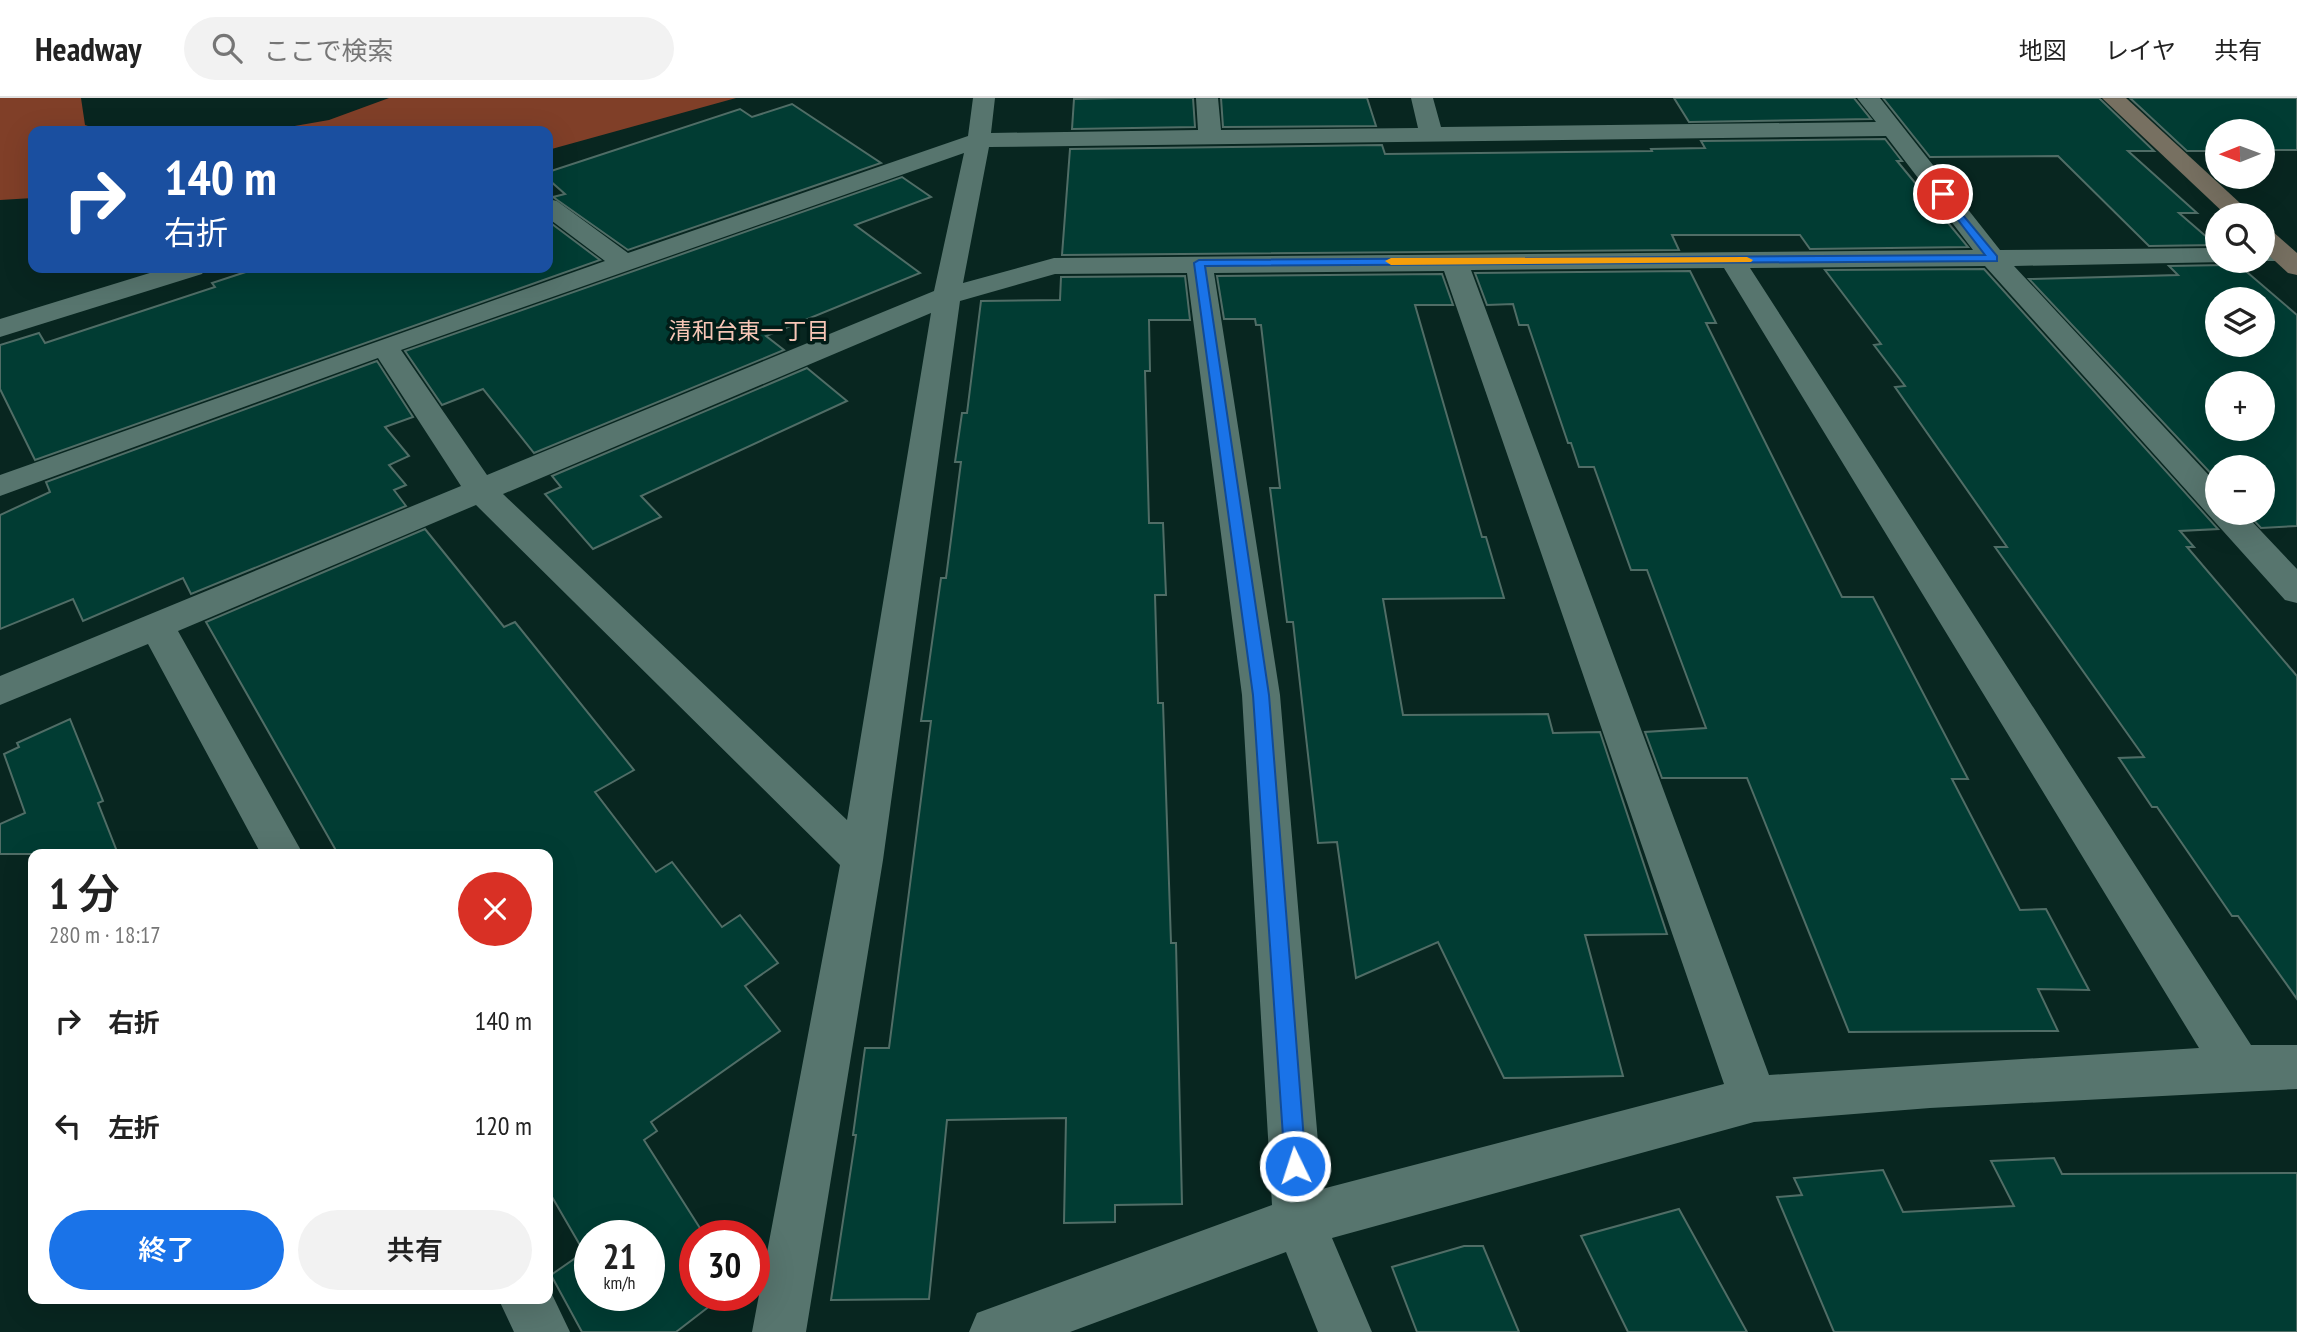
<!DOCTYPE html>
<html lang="ja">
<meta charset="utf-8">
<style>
body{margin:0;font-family:"PT Sans Narrow","Noto Sans JP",sans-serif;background:#f2f2f2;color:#222;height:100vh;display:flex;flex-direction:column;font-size:26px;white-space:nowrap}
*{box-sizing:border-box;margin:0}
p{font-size:23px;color:#767676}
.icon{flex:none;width:38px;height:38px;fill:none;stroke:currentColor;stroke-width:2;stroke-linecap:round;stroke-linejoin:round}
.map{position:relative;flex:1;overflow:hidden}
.side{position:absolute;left:28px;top:751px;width:525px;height:455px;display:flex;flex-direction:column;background:#fff;border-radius:14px;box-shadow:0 7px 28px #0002}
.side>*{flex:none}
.guide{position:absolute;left:28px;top:28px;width:525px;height:147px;border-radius:14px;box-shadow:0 7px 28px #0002;background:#1a4fa0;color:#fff;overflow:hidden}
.needle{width:46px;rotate:269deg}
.fabs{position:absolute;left:2205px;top:21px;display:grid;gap:14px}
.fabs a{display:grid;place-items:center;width:70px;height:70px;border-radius:50%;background:#fff;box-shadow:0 7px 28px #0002;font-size:35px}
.speed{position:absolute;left:574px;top:1122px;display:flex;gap:14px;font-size:35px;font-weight:700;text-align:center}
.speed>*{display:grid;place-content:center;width:91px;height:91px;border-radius:50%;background:#fff;box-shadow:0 7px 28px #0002;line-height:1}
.speed small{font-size:18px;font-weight:400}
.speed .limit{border:10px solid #d22;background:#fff;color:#111}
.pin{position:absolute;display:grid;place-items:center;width:60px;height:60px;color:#fff;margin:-30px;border:4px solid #fff;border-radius:50%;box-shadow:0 2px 7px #0007}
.me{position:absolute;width:77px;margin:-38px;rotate:356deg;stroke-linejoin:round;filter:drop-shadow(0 0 5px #0008)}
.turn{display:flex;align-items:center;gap:24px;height:147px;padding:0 21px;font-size:32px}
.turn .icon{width:91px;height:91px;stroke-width:2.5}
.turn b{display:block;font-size:49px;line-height:60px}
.round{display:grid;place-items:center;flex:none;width:74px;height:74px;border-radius:37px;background:#f2f2f2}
.head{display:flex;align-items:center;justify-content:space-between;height:119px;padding:0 21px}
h1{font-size:42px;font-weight:600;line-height:52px}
.cta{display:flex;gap:14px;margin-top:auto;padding:14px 21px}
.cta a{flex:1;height:80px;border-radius:42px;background:#1a73e8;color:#fff;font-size:28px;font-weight:600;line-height:80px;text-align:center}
.cta a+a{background:#f2f2f2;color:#222}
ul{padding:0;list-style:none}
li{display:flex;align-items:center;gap:21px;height:105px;padding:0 21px}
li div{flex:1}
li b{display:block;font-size:26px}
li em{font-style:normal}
header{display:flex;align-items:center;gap:42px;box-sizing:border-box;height:98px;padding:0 35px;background:#fff;border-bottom:2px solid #e0e0e0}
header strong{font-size:33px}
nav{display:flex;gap:38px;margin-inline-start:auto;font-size:24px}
.search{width:490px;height:63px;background:#f2f2f2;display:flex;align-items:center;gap:18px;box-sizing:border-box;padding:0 24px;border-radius:38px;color:#767676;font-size:26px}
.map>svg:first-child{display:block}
.forest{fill:#803f28}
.building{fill:#013c33;stroke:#506d66;stroke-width:2;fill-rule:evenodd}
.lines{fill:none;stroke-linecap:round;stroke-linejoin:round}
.street{fill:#57756e;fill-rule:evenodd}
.secondary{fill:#777061;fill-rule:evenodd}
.route{fill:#1a73e8;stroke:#114b97;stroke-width:2}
.slow{fill:#f59e0b}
.labels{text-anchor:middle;stroke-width:7;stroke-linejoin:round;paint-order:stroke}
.far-neighbourhood-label{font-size:23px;fill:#f7c6b6;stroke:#011c17}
</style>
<header>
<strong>Headway</strong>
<div class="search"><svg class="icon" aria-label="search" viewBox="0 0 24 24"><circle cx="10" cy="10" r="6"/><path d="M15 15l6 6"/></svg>ここで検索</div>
<nav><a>地図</a><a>レイヤ</a><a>共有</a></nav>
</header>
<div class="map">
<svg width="2297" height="1234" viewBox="0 0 2297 1234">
<rect width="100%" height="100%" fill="#082620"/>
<!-- forest -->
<g class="forest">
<path d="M 0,0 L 81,0 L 85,27 L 103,33 L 33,33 L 33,100 L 0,102 Z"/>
<path d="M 389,0 L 736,0 L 548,52 L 548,33 L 266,33 L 329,22 Z"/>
</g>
<!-- building -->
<g class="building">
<path d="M 1119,0 L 1193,0 L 1195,29 L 1072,31 L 1074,1 Z"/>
<path d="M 1221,0 L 1367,0 L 1376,28 L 1223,29 Z"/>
<path d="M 1674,0 L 1854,0 L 1871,21 L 1689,24 Z"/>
<path d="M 1883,0 L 2099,0 L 2154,53 L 2128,53 L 2197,115 L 2179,115 L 2216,147 L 2149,148 L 2058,58 L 1930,59 Z"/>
<path d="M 2130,0 L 2297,0 L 2297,52 L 2263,52 L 2263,33 L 2217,33 L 2217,53 L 2187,53 Z"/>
<path d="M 792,6 L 881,65 L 628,152 L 553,99 L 565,96 L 548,81 L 548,74 L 740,11 L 752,19 Z"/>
<path d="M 1885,41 L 1902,63 L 1897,63 L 1968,149 L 1810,151 L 1800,137 L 1672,137 L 1679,152 L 1062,157 L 1070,51 L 1382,47 L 1385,56 L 1652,53 L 1651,51 L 1705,50 L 1701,43 Z"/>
<path d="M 902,79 L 931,99 L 855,127 L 920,175 L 766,238 L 784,252 L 534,355 L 483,291 L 442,307 L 405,253 Z"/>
<path d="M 548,123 L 600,162 L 35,362 L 0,291 L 0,247 L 39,235 L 45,245 L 215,189 L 212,185 L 258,170 L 548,170 Z"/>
<path d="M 2228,163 L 2234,163 L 2297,217 L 2297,428 L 2261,430 L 2247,415 L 2263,415 L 2263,369 L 2217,369 L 2217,382 L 2029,181 L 2178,177 L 2169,168 L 2226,167 ZM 2217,201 L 2263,201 L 2263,247 L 2217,247 ZM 2217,285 L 2263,285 L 2263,331 L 2217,331 Z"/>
<path d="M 1984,171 L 2218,431 L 2180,433 L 2194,449 L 2187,449 L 2297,578 L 2297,901 L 2238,818 L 2232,818 L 2157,709 L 2152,709 L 2119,660 L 2144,659 L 1995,449 L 2007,449 L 1895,289 L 1905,288 L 1874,247 L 1881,246 L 1825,172 Z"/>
<path d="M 1690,173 L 1716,225 L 1706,225 L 1842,499 L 1873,499 L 1968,681 L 1952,681 L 2020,812 L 2046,811 L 2089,892 L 2038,891 L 2058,933 L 1849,934 L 1747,680 L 1662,680 L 1645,634 L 1706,630 L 1647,472 L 1631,472 L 1594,369 L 1579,369 L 1571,345 L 1568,345 L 1528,227 L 1519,227 L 1513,206 L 1487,207 L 1475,175 Z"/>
<path d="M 1442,176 L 1453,207 L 1415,207 L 1482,439 L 1486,439 L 1504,500 L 1383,501 L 1403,617 L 1548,616 L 1553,635 L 1600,634 L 1667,836 L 1585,837 L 1623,978 L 1504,980 L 1438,844 L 1356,880 L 1337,744 L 1318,745 L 1293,524 L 1287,524 L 1270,390 L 1280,390 L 1261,227 L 1256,227 L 1255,221 L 1224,221 L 1217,178 Z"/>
<path d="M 1185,178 L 1190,222 L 1149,222 L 1150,273 L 1145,273 L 1149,425 L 1163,425 L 1166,497 L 1155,497 L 1158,605 L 1163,605 L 1171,845 L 1176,845 L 1182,1106 L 1115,1107 L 1115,1124 L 1064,1125 L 1066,1020 L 947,1022 L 929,1201 L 831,1202 L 856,1037 L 853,1037 L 865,950 L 889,950 L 931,623 L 921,623 L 941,480 L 946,480 L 961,364 L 955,364 L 962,315 L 967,315 L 981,203 L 1060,202 L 1061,179 Z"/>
<path d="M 377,263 L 413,319 L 385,329 L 409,358 L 389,367 L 406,387 L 394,392 L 406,408 L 191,496 L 183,480 L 83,523 L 73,501 L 0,531 L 0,417 L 50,394 L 46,384 Z"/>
<path d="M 807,270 L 847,303 L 641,398 L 661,419 L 593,451 L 545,396 L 561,389 L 552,378 Z"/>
<path d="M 425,431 L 504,529 L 515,524 L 634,672 L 595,694 L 656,774 L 672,764 L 722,829 L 740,817 L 778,865 L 745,888 L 780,933 L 651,1024 L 657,1033 L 644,1042 L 705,1138 L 695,1138 L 695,1197 L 724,1197 L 676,1234 L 582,1234 L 551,1177 L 584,1154 L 548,1092 L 548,756 L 338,756 L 206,524 ZM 590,1138 L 649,1138 L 649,1197 L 590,1197 Z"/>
<path d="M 70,621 L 103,703 L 98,705 L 118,756 L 0,756 L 0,726 L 25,715 L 4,656 L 19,649 L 17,645 Z"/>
<path d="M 2054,1060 L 2062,1076 L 2297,1075 L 2297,1234 L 1834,1234 L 1777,1099 L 1802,1097 L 1794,1080 L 1883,1072 L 1903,1114 L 2014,1108 L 1991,1063 Z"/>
<path d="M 1679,1111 L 1747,1234 L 1628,1234 L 1581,1138 Z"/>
<path d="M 1464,1148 L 1483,1148 L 1519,1234 L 1417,1234 L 1392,1169 Z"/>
</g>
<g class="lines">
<!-- street -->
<g class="street">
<path d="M 973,0 L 995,0 L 991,35 L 1198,32 L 1196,0 L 1218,0 L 1221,32 L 1418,30 L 1411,0 L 1433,0 L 1441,29 L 1876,24 L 1857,0 L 1880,0 L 2000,152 L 2217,150 L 2217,163 L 2226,164 L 2014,168 L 2217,386 L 2217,415 L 2244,415 L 2297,471 L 2297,505 L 2285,502 L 1985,168 L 1750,170 L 2251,947 L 2297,947 L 2297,991 L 1930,1010 L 1754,1024 L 1332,1140 L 1372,1234 L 1318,1234 L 1286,1154 L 1070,1234 L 969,1234 L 977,1215 L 1272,1107 L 1242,597 L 1187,175 L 1055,176 L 960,203 L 883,762 L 806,1234 L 752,1234 L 840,767 L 476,407 L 178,533 L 303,756 L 261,756 L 148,546 L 0,607 L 0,578 L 461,388 L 378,260 L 0,398 L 0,377 L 605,163 L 548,120 L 548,101 L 557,103 L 628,155 L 968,38 ZM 1886,38 L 1973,152 L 1054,160 L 963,185 L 989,49 ZM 964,55 L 934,193 L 487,377 L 401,252 ZM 1724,170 L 2199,950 L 1769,977 L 1471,172 ZM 1444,173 L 1724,986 L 1322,1091 L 1280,597 L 1214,175 ZM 931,215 L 847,722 L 503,396 Z"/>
<path d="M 2263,149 L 2292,151 L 2296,157 L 2292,163 L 2254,163 L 2263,163 Z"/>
<path d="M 166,170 L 206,170 L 202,176 L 0,239 L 0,221 Z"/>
<path d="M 548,1188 L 570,1234 L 514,1234 L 498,1200 L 548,1200 Z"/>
</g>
<!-- secondary -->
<g class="secondary">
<path d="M 2102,0 L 2126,0 L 2253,117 L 2226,117 Z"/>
<path d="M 2263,131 L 2272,133 L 2297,155 L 2297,177 L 2288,175 L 2263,152 Z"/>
</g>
</g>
<!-- route -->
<path class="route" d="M 1943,93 L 1997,158 L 1997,163 L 1205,168 L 1269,597 L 1306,1068 L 1303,1075 L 1295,1078 L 1288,1075 L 1285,1068 L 1253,597 L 1194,165 L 1199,162 L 1985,157 L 1938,96 Z"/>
<!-- slow -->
<path class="slow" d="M 1747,159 L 1753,162 L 1751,164 L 1391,167 L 1385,163 L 1391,160 Z"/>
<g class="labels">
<!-- far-neighbourhood labels -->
<g class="far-neighbourhood-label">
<text x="749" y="241">清和台東一丁目</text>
</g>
</g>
</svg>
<div class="fabs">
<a><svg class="needle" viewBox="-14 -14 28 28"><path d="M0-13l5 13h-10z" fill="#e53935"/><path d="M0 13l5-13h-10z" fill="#767676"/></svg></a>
<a><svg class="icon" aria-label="search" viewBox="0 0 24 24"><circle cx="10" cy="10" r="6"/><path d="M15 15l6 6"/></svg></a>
<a><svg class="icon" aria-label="layers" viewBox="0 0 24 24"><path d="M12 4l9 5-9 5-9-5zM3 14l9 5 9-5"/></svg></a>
<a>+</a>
<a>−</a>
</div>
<div class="speed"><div>21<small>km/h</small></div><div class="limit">30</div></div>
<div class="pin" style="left:1943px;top:96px;background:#d93025"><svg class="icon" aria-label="arrive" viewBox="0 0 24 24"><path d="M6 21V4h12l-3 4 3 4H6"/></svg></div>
<svg class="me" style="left:1295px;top:1068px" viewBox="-20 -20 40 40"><circle r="17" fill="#1a73e8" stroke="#fff" stroke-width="3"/><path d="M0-11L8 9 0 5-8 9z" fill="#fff"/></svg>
<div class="guide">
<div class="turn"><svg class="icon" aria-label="right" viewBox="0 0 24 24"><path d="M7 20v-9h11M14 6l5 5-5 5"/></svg><div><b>140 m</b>右折</div></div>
</div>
<section class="side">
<div class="head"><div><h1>1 分</h1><p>280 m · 18:17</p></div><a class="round" style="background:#d93025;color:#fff"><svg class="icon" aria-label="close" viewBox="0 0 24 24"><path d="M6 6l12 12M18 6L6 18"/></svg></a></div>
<ul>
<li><svg class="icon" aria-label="right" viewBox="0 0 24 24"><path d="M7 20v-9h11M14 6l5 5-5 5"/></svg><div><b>右折</b></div><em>140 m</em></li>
<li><svg class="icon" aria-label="left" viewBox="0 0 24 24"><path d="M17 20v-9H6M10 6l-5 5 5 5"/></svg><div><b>左折</b></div><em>120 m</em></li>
</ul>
<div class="cta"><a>終了</a><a>共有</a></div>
</section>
</div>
